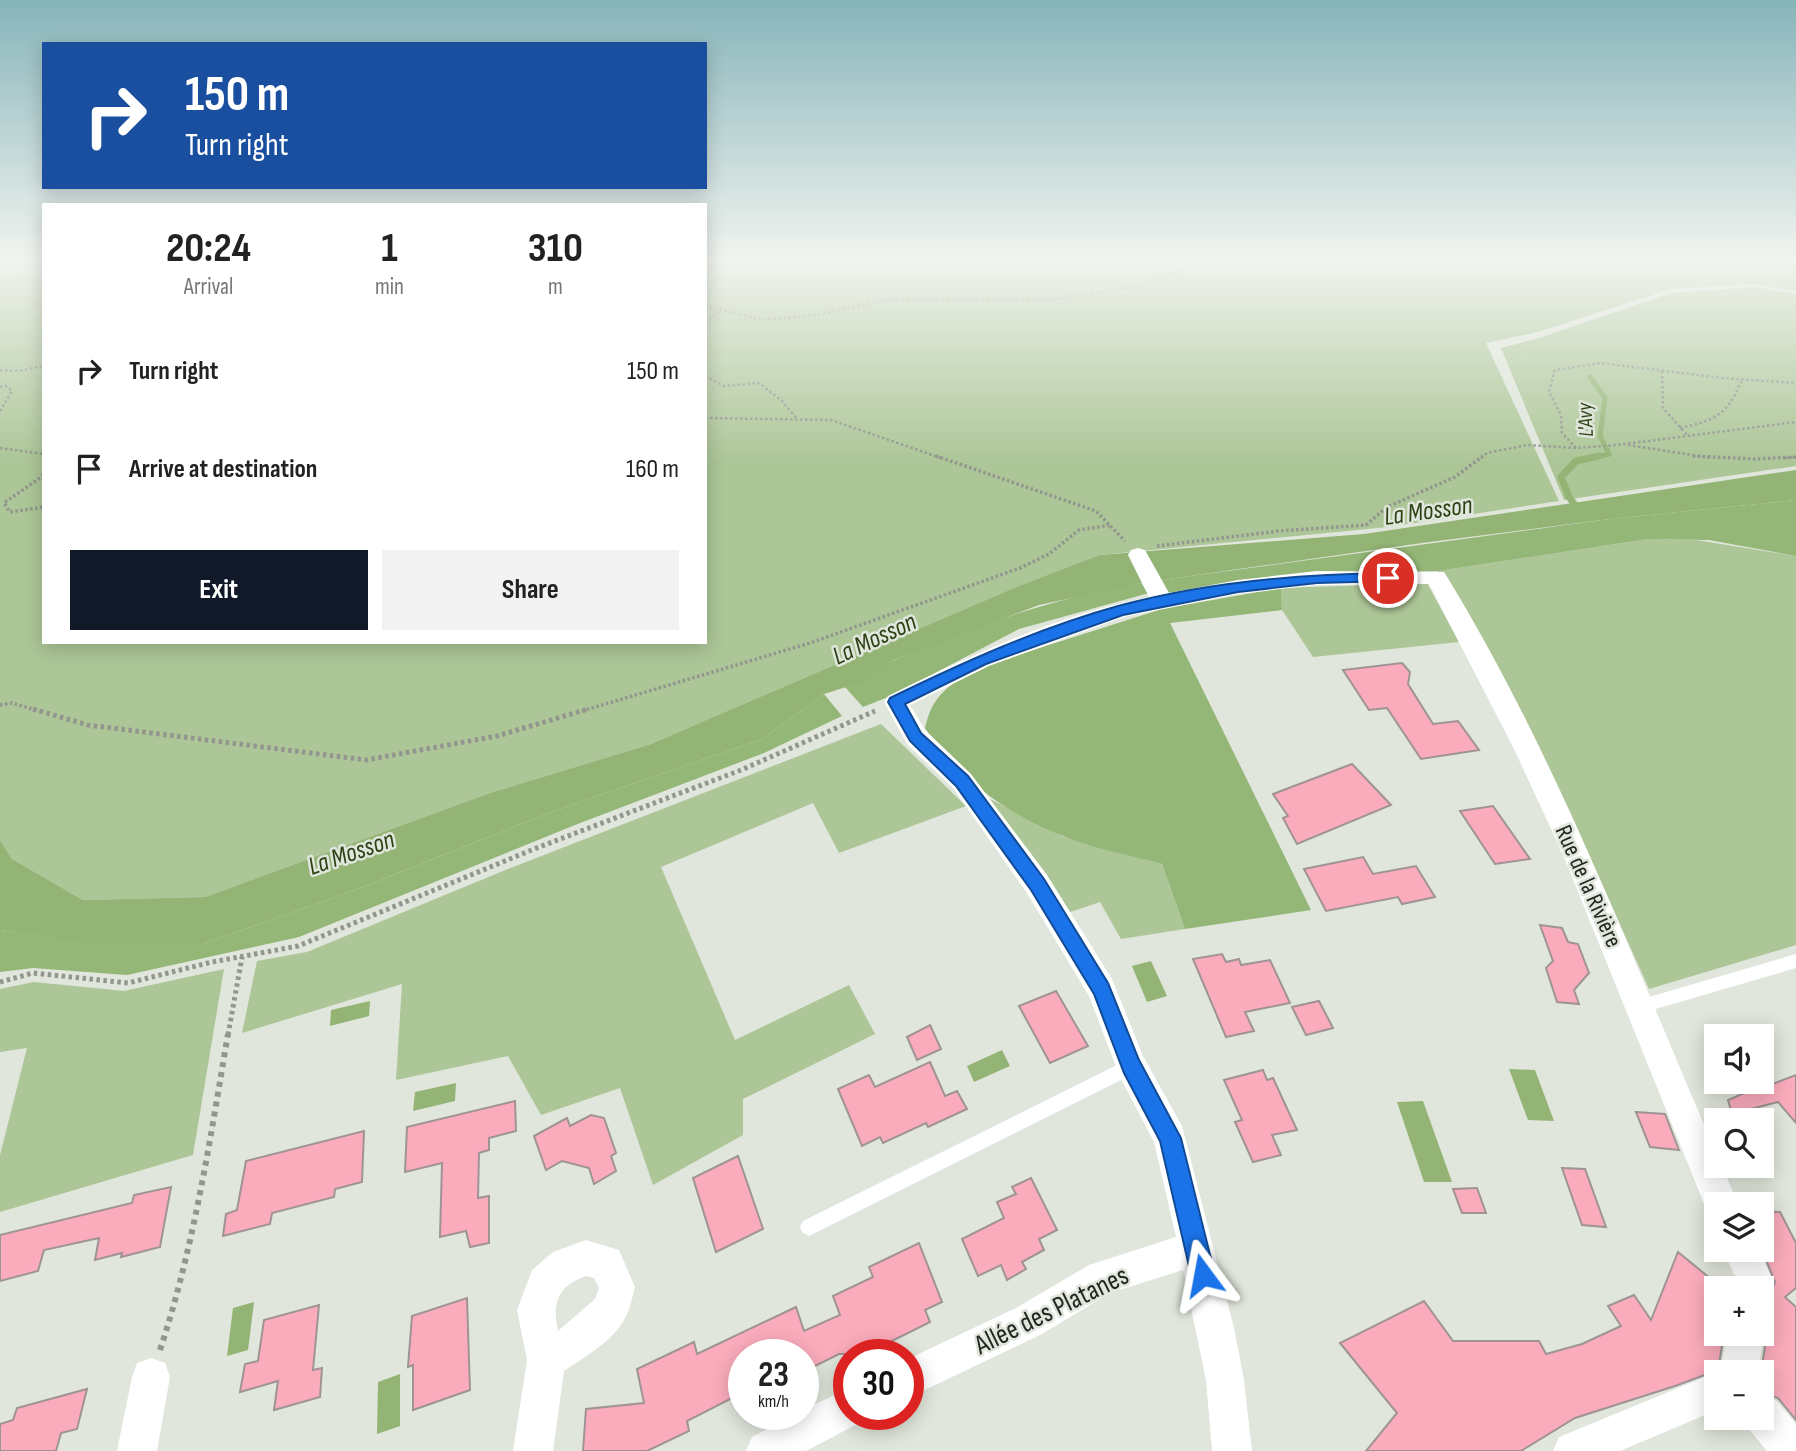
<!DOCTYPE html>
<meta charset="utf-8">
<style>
body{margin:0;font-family:"Sofia Sans Condensed",sans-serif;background:#f2f2f2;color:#222;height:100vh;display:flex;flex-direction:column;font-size:26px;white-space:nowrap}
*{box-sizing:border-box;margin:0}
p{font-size:23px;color:#767676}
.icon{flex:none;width:38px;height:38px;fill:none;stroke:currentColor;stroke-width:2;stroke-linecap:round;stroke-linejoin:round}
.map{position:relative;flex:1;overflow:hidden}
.sheet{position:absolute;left:42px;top:203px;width:665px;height:441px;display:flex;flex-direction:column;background:#fff;border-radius:0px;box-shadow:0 4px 18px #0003}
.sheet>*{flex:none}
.banner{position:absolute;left:42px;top:42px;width:665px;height:147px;border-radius:0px;box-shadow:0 4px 18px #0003;background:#1a4fa0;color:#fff;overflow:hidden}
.buttons{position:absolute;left:1704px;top:1024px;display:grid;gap:14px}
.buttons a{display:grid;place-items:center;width:70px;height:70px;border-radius:0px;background:#fff;box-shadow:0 4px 18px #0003;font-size:35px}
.speed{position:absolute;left:728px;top:1339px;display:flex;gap:14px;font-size:35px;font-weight:700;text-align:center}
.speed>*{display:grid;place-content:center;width:91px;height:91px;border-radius:50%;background:#fff;box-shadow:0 4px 18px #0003;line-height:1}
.speed small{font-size:18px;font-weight:400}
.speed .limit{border:10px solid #d22;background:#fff;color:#111}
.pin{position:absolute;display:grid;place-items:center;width:60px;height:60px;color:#fff;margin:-30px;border:4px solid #fff;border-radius:50%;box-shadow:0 2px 7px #0007}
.me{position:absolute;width:77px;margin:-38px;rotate:347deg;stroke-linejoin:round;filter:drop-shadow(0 0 5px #0008)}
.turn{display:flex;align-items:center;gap:24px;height:147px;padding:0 28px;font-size:32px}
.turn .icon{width:91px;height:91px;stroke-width:2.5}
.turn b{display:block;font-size:49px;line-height:60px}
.eta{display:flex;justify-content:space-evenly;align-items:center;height:119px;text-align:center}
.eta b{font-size:42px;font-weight:700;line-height:49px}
.cta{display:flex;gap:14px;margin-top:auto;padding:14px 28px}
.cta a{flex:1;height:80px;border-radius:0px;background:#111827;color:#fff;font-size:28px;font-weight:700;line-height:80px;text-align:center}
.cta a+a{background:#f2f2f2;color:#222}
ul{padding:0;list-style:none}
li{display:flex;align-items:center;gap:21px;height:98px;padding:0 28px}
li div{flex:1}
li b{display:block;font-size:26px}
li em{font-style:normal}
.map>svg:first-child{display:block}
.green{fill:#acc697}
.forest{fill:#94b677}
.water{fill:#93b475}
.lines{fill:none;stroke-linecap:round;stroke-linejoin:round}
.stream-far1{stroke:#93b475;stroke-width:5}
.stream{stroke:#93b475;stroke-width:7}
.building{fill:#fbacbc;stroke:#9f9395;stroke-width:2}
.path-far3{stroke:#92968e;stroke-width:2.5;stroke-dasharray:2.5 2.5;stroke-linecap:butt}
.path-far2{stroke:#92968e;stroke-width:3.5;stroke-dasharray:2.5 2.5;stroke-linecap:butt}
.path-far1{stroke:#92968e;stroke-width:5;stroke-dasharray:3.5 3.5;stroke-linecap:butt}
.path{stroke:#92968e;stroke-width:6;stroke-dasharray:5 5;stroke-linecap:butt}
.lane{fill:#fff;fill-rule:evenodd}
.street{fill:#fff;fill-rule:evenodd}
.route{fill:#1a73e8;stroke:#114b97;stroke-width:2}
.labels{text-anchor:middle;stroke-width:5;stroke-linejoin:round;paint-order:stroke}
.far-water-label{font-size:21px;font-style:italic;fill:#2c4215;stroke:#e0e6db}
.street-label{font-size:24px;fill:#242622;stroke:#e0e6db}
.water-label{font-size:26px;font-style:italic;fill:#2c4215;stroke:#e0e6db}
.near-street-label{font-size:28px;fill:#242622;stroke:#e0e6db}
</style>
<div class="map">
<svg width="1796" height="1451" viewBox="0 0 1796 1451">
<rect width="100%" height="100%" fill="#e0e6db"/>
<!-- green -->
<g class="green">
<path d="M 0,260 L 44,260 L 44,642 L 705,642 L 705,260 L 1796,260 L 1796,291 L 1750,284 L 1671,289 L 1538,332 L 1486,343 L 1559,501 L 1388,527 L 1100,555 L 651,744 L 490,793 L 205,897 L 83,900 L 12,859 L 0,840 Z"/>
<path d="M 1754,287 L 1796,294 L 1796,466 L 1564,500 L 1501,348 L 1539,338 L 1671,293 Z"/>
<path d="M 1648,539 L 1696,540 L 1796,556 L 1796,945 L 1649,989 L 1569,810 L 1438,571 Z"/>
<path d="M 1427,583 L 1459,642 L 1313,657 L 1282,610 L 1281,588 Z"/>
<path d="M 881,724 L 966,806 L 839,853 L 813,803 L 661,867 L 735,1040 L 849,985 L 875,1034 L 743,1099 L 743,1135 L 653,1185 L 620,1088 L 541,1115 L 508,1056 L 396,1080 L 402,984 L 242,1033 L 257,961 L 307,952 L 503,871 Z"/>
<path d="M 990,799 L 1064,837 L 1162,864 L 1185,929 L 1121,939 L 1100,902 L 1067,913 Z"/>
<path d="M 224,969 L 193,1155 L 0,1212 L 0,1155 L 27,1048 L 0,1052 L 0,989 L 34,982 L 124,991 Z"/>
</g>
<!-- forest -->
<g class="forest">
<path d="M 1796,500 L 1796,556 L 1709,540 L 1648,539 L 1438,571 L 1292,575 L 1166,593 L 1161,580 L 1610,519 Z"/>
<path d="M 1141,583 L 1149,593 L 1019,629 L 893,695 L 863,707 L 845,687 C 865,681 878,667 897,659 C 975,626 1057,597 1141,583 Z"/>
<path d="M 1281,588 L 1282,610 L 1170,623 L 1311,910 L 1185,929 L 1162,864 C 1130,855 1094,849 1063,836 C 1008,814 957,779 925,728 C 933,694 947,688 974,669 L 1162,609 Z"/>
<path d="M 824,694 L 842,716 L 764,753 L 575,825 L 299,937 L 127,975 L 33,968 L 0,972 L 0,930 L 55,937 L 197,946 L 355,890 L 551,812 L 762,739 Z"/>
</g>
<!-- water -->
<g class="water">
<path d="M 1796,470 L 1796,500 L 1610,519 L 1422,543 L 1141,583 L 1039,605 L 894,660 L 862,682 L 824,694 L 762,739 L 551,812 L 355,890 L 197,946 L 102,944 L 0,930 L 0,840 L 12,859 L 83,900 L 205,897 L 490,793 L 651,744 L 1017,587 L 1100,555 L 1364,534 Z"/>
<path d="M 1151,961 L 1167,996 L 1147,1002 L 1132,966 Z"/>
<path d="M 370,1001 L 369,1016 L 330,1026 L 331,1010 Z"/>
<path d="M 1002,1050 L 1010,1066 L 974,1082 L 967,1066 Z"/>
<path d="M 1509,1069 L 1535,1070 L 1554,1121 L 1528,1120 Z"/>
<path d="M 456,1083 L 455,1101 L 413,1111 L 415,1092 Z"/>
<path d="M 1423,1101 L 1452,1182 L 1424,1182 L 1397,1102 Z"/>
<path d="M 254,1302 L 248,1350 L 227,1356 L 233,1308 Z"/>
<path d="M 400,1374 L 400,1426 L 377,1434 L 378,1382 Z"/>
</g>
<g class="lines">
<!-- stream-far1 -->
<path class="stream-far1" d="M 1590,377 L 1605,398 L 1600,436 L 1609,454 L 1591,458"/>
<!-- stream -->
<path class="stream" d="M 1578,509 L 1569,497 L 1561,477 L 1576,461 L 1599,456"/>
</g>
<!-- building -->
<g class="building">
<path d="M 1402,663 L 1410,672 L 1408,684 L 1433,724 L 1458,721 L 1479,750 L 1421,759 L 1387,708 L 1369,710 L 1343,670 Z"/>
<path d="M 1352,764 L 1391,805 L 1297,844 L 1283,818 L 1288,816 L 1273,794 Z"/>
<path d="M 1493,806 L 1530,859 L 1495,864 L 1460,811 Z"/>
<path d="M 1363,857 L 1373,874 L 1416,866 L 1435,897 L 1402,904 L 1398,897 L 1326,911 L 1304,869 Z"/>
<path d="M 1540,925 L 1562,928 L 1568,942 L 1578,944 L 1589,973 L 1574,990 L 1579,1004 L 1557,1002 L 1546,968 L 1553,961 Z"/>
<path d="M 1222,954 L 1226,962 L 1239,959 L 1241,965 L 1270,960 L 1290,1003 L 1245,1012 L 1254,1031 L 1226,1037 L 1193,959 Z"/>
<path d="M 1056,991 L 1088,1046 L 1050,1063 L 1019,1006 Z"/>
<path d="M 1319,1001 L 1333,1028 L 1306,1035 L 1292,1007 Z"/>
<path d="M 930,1025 L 941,1049 L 917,1060 L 907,1037 Z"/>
<path d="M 930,1062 L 945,1096 L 957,1091 L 967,1109 L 928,1127 L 926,1123 L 883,1143 L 880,1137 L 862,1146 L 838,1089 L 869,1075 L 875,1087 Z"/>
<path d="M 1263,1070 L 1267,1080 L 1273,1078 L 1297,1130 L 1272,1135 L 1281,1155 L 1253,1162 L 1235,1122 L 1242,1120 L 1224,1080 Z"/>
<path d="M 1796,1075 L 1796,1123 L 1778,1102 L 1732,1114 L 1728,1100 L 1765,1084 L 1767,1086 Z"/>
<path d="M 515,1101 L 516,1131 L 489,1138 L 489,1150 L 479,1153 L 478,1198 L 489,1196 L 489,1243 L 470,1247 L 466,1231 L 440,1237 L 442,1163 L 405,1172 L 407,1127 Z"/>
<path d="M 1636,1112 L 1665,1114 L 1679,1150 L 1650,1147 Z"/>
<path d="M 591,1115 L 604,1118 L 616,1153 L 611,1156 L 616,1171 L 594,1184 L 589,1168 L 562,1161 L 546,1170 L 534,1136 L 567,1118 L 570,1126 Z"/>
<path d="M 364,1131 L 362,1182 L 335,1189 L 334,1197 L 272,1213 L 270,1224 L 223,1236 L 226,1214 L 237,1210 L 246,1161 Z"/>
<path d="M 738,1156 L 763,1229 L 716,1252 L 693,1178 Z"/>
<path d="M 1562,1168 L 1585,1169 L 1606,1227 L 1582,1225 Z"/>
<path d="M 1031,1178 L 1057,1230 L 1039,1239 L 1044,1250 L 1022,1262 L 1026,1269 L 1007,1280 L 1001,1265 L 978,1276 L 962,1239 L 1004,1218 L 997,1202 L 1016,1194 L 1012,1187 Z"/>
<path d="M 171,1187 L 160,1247 L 121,1257 L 122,1253 L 95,1260 L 99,1238 L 44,1250 L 38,1271 L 0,1281 L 0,1235 L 132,1203 L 134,1195 Z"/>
<path d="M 1477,1188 L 1486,1213 L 1462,1213 L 1453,1189 Z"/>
<path d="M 1762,1211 L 1780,1212 L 1796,1243 L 1796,1288 L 1785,1297 L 1796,1307 L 1796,1420 L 1778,1398 L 1762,1393 L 1761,1372 L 1767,1334 L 1762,1328 L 1762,1304 L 1768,1302 L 1775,1282 L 1762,1250 Z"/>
<path d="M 919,1243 L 942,1302 L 925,1310 L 930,1322 L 866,1354 L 839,1354 L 803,1372 L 803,1354 L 744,1354 L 744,1392 L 687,1421 L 689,1431 L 647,1451 L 583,1451 L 586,1409 L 644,1403 L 637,1369 L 694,1342 L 697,1354 L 796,1307 L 804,1331 L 840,1315 L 833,1296 L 873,1277 L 869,1267 Z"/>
<path d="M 1678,1252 L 1717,1284 L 1717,1334 L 1724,1334 L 1718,1370 L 1675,1386 L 1575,1418 L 1521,1451 L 1366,1451 L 1397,1413 L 1340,1343 L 1424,1301 L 1453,1341 L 1539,1341 L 1546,1354 L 1582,1344 L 1621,1326 L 1608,1306 L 1634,1295 L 1651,1320 Z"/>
<path d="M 467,1298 L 470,1390 L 413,1410 L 413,1365 L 408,1367 L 412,1316 Z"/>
<path d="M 319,1305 L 313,1370 L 322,1368 L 320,1397 L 274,1410 L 278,1381 L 240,1392 L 245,1364 L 258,1361 L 264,1320 Z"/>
<path d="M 87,1389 L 77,1429 L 61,1433 L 56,1451 L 0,1451 L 0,1424 L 13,1420 L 17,1408 Z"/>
</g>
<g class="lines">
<!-- path-far3 -->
<g class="path-far3">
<path d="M 705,306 L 764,320 L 817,315 L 884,300 L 1050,300 L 1135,287 L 1210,260"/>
<path d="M 705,321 L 719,312"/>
<path d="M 0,370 L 18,371 L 44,366"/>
<path d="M 1662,371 L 1663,408 L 1688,436"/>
<path d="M 705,376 L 724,386 L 759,383 L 782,401 L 797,419"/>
<path d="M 0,387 L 6,386 L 12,391 L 0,411"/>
<path d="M 705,418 L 831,420 L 941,458"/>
<path d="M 1680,428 C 1713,421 1728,415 1740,383 L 1745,380"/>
<path d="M 1628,445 L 1712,458"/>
<path d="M 0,448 L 44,454"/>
<path d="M 1576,448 L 1562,433 L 1561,415 L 1549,392 L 1555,370 L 1601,363 L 1722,378 L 1796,383"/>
<path d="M 1481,458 L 1487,453 L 1527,445 L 1576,448 L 1617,445 L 1796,422"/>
<path d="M 1785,458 L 1796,457"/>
</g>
<!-- path-far2 -->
<g class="path-far2">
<path d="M 936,456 L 1096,511 L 1125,541"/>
<path d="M 1693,456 L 1753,459 L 1796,457"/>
<path d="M 44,475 L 4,503 L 10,512 L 44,507"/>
<path d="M 1157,546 L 1279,531 L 1366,525 L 1387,507 L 1455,477 L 1483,456"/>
<path d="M 0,705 L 12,703 L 39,711"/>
<path d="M 582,711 L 810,643 L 1020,568 L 1049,554 L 1079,530 L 1111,525"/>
</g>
<!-- path-far1 -->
<g class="path-far1">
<path d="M 33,709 L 88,725 L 366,760 L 497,736 L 588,709"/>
<path d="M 0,982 L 33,973 L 128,983 L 212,962 L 298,946 L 539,847 L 741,770 L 875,711"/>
<path d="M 228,1035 L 242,957"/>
</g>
<!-- path -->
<path class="path" d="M 160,1350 C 194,1247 210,1140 228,1034"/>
<!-- lane -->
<g class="lane">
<path d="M 1796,954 L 1796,968 L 1642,1013 L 1637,1011 L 1634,1006 L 1637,1001 L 1642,999 Z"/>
<path d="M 1131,1058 L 1137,1060 L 1139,1066 L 1137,1072 L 809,1236 L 803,1233 L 800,1227 L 803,1221 Z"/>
</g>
<!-- street -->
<g class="street">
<path d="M 1138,548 L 1145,550 L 1169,593 L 1238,580 L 1317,571 L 1444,572 C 1557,755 1631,958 1717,1154 L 1717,1166 L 1722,1166 L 1738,1204 L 1717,1204 L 1717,1220 L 1709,1216 L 1564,857 L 1514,749 L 1429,584 L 1317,585 L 1238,594 L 1124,617 L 989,666 L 910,705 L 925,730 L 971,774 L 1047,875 L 1112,979 L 1143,1056 L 1182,1126 L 1234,1328 L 1244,1380 L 1252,1451 L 1212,1451 L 1206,1380 L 1183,1270 L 1110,1293 L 1042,1334 L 908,1398 L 908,1359 L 1016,1308 L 1089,1265 L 1176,1237 L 1154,1142 L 1120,1077 L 1089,996 L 1027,893 L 953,788 L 907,744 L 884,702 L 888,696 C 970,656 1059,614 1149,597 L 1128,555 L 1131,550 Z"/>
<path d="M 586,1240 L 619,1250 L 635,1287 C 632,1298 630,1310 624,1320 C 614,1340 582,1359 564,1371 L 553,1451 L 513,1451 L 527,1360 L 517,1310 L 532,1270 L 553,1252 ZM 586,1276 L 594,1278 L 599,1288 L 595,1299 L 558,1331 C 552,1304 557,1286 586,1276 Z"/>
<path d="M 1723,1250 L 1759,1250 L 1773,1281 L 1766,1301 L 1762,1302 L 1762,1288 L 1735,1288 L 1737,1281 Z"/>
<path d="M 1762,1331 L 1764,1334 L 1758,1372 L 1720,1372 L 1727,1334 L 1762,1334 Z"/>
<path d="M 151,1358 L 165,1363 L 170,1377 L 157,1451 L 117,1451 L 132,1377 L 137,1363 Z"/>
<path d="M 1717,1372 L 1717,1410 L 1620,1451 L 1553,1451 L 1559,1437 Z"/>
<path d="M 849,1388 L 849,1414 L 866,1414 L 863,1421 L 806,1451 L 746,1451 L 752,1437 L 796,1414 L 803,1414 L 803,1410 Z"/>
<path d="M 1762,1395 L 1776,1400 L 1796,1424 L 1796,1451 L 1767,1451 L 1748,1428 L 1744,1418 L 1762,1418 Z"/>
</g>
</g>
<!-- sky -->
<linearGradient id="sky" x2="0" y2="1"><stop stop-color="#86b4ba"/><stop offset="0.56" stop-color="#f1f4ef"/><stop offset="1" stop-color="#f1f4ef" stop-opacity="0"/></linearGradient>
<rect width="1796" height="463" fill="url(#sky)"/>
<!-- route -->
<path class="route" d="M 1388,573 L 1393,574 L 1393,581 L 1317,583 L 1238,592 L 1123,615 L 986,664 L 905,704 L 921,733 L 968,776 L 1044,879 L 1108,983 L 1139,1060 L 1181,1138 L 1215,1275 L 1211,1283 L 1203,1286 L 1195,1283 L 1191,1275 L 1160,1141 L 1124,1073 L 1094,994 L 1031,890 L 956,786 L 910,741 L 888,702 L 890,698 C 964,662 1039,628 1118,606 C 1206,582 1298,574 1388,573 Z"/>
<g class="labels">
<!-- far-water labels -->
<g class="far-water-label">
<text transform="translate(1585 420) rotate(-93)" y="7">L'Avy</text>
</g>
<!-- street labels -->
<g class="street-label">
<text transform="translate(1589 886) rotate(66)" y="8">Rue de la Rivière</text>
</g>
<!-- water labels -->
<g class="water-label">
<text transform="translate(1428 510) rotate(-8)" y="9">La Mosson</text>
<text transform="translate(874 638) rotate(-25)" y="9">La Mosson</text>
<text transform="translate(351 852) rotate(-19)" y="9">La Mosson</text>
</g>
<!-- near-street labels -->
<g class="near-street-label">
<text transform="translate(1051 1309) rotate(-26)" y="10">Allée des Platanes</text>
</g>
</g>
</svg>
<div class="buttons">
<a><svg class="icon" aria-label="sound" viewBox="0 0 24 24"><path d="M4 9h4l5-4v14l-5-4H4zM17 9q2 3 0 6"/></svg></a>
<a><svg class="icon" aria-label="search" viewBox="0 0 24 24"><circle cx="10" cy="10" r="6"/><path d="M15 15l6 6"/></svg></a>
<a><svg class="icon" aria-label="layers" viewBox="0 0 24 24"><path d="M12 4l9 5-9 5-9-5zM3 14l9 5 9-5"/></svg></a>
<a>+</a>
<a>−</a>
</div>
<div class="speed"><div>23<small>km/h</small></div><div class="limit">30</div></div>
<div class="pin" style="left:1388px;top:578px;background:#d93025"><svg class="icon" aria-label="arrive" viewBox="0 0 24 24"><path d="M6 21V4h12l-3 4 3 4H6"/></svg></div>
<svg class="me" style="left:1203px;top:1275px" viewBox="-20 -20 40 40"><path d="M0-17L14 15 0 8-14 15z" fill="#1a73e8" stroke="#fff" stroke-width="4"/></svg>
<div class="banner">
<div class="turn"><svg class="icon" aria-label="right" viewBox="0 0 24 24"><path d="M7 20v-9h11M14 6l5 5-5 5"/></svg><div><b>150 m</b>Turn right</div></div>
</div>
<section class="sheet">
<div class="eta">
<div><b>20:24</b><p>Arrival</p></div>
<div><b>1</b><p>min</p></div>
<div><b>310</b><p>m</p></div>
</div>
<ul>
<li><svg class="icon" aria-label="right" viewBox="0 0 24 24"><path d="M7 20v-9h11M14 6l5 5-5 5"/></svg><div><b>Turn right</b></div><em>150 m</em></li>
<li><svg class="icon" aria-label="arrive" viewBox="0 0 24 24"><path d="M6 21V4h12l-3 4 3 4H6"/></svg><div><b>Arrive at destination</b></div><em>160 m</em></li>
</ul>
<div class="cta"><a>Exit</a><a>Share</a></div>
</section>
</div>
